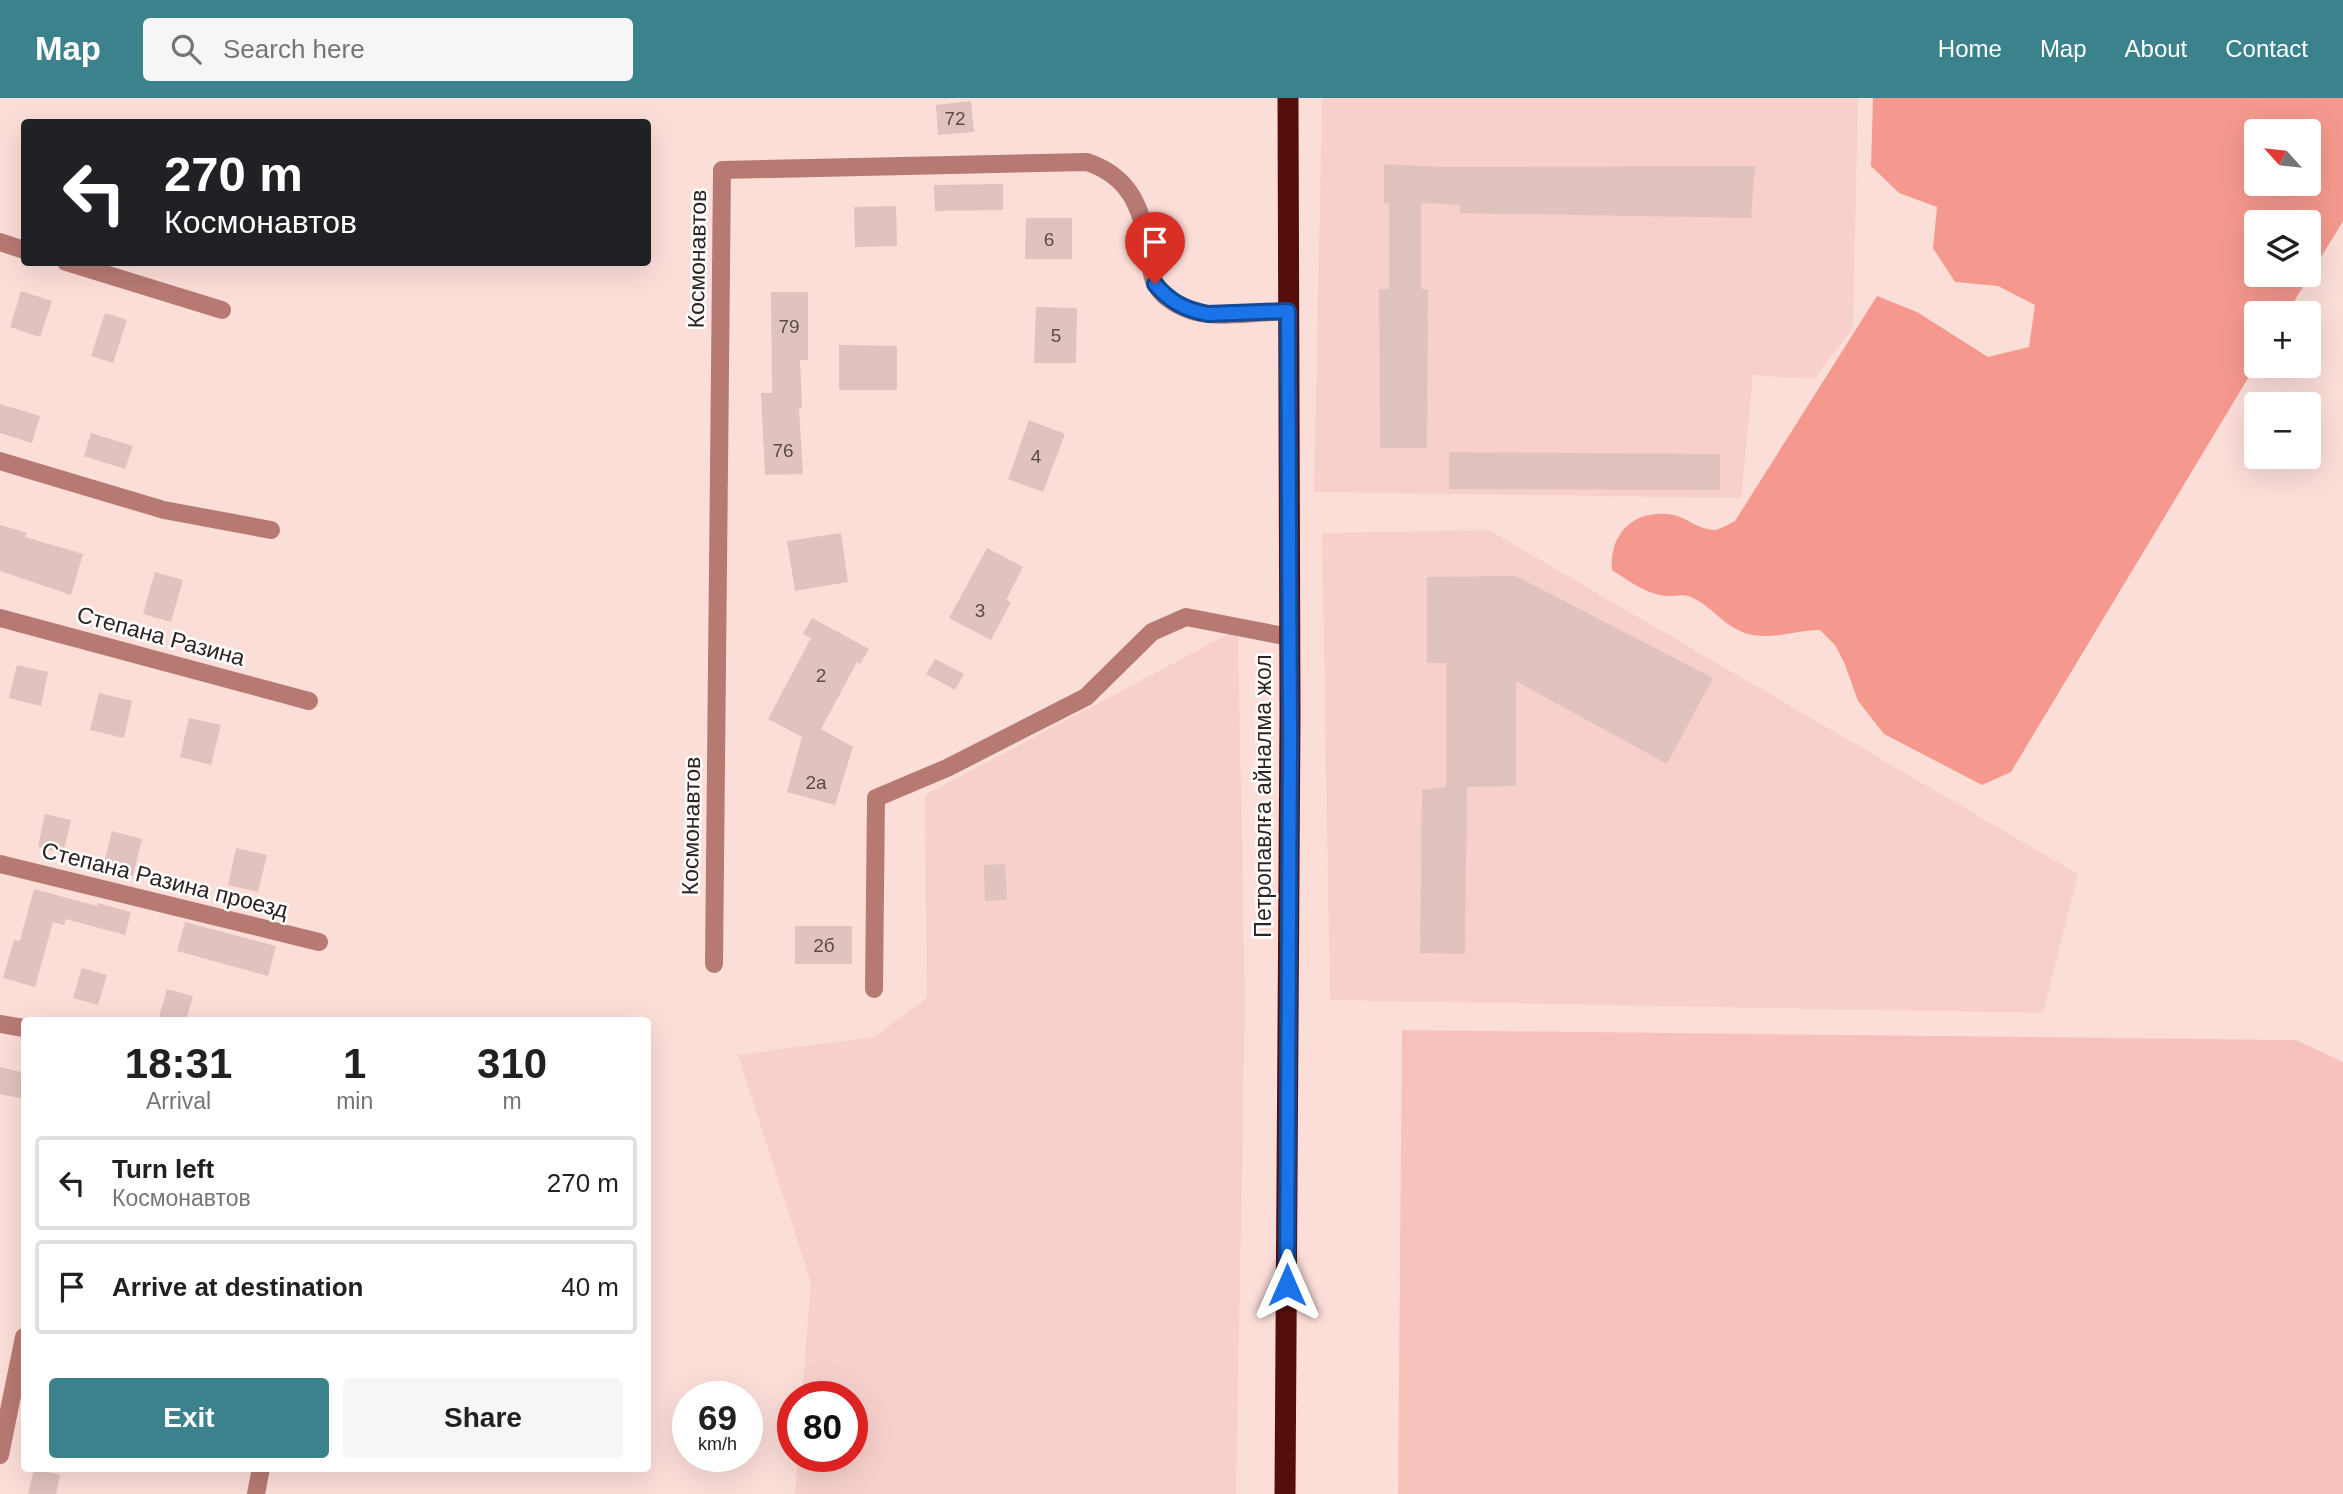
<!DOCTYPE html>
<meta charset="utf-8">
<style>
body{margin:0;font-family:Helvetica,sans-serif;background:#f6f6f6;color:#202124;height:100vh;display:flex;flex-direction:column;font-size:26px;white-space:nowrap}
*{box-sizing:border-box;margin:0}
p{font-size:23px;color:#757577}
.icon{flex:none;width:38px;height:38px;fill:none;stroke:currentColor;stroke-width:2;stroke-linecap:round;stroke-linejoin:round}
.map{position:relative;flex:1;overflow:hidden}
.details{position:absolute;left:21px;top:919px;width:630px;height:455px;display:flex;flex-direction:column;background:#fff;border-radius:7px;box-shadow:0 7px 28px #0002}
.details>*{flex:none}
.top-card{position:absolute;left:21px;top:21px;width:630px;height:147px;border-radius:7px;box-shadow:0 7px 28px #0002;background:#202124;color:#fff;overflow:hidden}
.needle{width:46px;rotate:297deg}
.fabs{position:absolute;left:2244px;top:21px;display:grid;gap:14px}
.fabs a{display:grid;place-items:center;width:77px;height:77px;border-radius:7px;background:#fff;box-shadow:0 7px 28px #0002;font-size:35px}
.speed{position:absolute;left:672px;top:1283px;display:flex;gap:14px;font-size:35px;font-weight:700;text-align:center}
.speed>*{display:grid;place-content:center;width:91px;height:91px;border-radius:50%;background:#fff;box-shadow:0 7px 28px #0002;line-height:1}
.speed small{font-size:18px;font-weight:400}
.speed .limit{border:10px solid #d22;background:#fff;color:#111}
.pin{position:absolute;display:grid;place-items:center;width:60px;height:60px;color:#fff;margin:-72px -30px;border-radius:50% 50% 50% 0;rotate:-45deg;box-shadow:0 0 7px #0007}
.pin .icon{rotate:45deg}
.me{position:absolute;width:77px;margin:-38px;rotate:0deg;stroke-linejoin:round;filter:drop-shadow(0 0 5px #0008)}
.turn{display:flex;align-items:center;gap:24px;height:147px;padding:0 28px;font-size:32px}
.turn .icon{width:91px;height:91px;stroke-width:2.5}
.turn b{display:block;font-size:49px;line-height:60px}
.eta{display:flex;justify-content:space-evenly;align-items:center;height:119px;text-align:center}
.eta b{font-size:42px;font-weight:600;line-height:49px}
.primary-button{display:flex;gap:14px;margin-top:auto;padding:14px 28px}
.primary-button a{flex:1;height:80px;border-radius:7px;background:#3b828c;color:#fff;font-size:28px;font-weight:600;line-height:80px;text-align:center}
.primary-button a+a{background:#f6f6f6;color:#202124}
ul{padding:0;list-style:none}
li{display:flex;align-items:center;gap:21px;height:94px;margin:0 14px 10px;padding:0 14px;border:4px solid #e0e0e0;border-radius:7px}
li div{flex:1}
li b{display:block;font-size:26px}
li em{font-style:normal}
header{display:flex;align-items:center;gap:42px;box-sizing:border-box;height:98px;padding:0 35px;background:#3b828c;color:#fff}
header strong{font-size:33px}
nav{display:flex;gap:38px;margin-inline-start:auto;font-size:24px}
.search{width:490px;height:63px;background:#f6f6f6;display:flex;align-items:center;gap:18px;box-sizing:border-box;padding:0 24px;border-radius:7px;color:#757577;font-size:26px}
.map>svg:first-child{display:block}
.built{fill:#f7d0cc}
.green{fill:#f7c2bb}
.forest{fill:#f5998e;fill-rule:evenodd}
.building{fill:#e0c2be}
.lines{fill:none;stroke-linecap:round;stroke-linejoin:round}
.minor{stroke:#b77a73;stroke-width:18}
.highway{stroke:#550e0c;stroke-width:21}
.route-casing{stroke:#114b97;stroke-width:18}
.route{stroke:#1a73e8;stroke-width:12}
.labels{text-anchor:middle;stroke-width:5;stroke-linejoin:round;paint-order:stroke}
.number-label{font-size:19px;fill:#5b4c49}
.street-label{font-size:23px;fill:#2f2422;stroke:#fff}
</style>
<header>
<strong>Map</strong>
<div class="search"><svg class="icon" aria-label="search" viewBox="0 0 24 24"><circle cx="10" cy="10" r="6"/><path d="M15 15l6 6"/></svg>Search here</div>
<nav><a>Home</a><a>Map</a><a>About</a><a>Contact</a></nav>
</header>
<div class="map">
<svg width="2343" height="1396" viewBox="0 0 2343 1396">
<rect width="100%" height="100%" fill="#fcded9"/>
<!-- built -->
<g class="built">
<path d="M 1322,0 L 1858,0 L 1853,230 L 1814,281 L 1753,277 L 1741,400 L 1314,394 Z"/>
<path d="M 1489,432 L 2078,776 L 2043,915 L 1330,902 L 1322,435 Z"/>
<path d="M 1238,531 L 1245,907 L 1236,1396 L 795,1396 L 798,1358 L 852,1358 L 852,1298 L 802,1298 L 811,1185 L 738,957 L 874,939 L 927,900 L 925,697 Z"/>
</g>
<!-- green -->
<path class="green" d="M 1402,932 L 2296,942 L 2343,964 L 2343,1396 L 1398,1396 Z"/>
<!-- forest -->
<path class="forest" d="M 1873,0 L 2343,0 L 2343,123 L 2287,215 L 2256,215 L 2256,267 L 2011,674 L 1982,687 L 1884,636 L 1858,603 L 1844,564 L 1835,547 L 1820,532 C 1793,532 1766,545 1740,533 C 1721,525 1710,507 1691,499 C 1683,495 1673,499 1665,498 C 1644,495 1629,483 1612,472 C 1609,434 1636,410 1674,417 C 1687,420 1699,432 1715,432 C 1721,431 1729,426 1735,423 L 1877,198 L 1917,214 L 1988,259 L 2029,249 L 2035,207 L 1998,188 L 1955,184 L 1933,150 L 1937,109 L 1899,95 L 1871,68 ZM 2256,33 L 2308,33 L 2308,86 L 2256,86 ZM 2256,124 L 2308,124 L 2308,177 L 2256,177 Z"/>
<!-- building -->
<g class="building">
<path d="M 971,3 L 974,34 L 938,37 L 936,7 Z"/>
<path d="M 1384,66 L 1445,69 L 1755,68 L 1751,120 L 1460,115 L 1460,107 L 1421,105 L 1421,191 L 1428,191 L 1427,350 L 1380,350 L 1379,191 L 1389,191 L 1389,105 L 1384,105 Z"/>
<path d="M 1003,86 L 1003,112 L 935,113 L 934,87 Z"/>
<path d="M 896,108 L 897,148 L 855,149 L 854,109 Z"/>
<path d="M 1026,120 L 1072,120 L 1072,161 L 1025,161 Z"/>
<path d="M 21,193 L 52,203 L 40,239 L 10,229 Z"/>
<path d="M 771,194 L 808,194 L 808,262 L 800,262 L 802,310 L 799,310 L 803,376 L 765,377 L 761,295 L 772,295 Z"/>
<path d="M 1036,209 L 1077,210 L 1076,265 L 1034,265 Z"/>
<path d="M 105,215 L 127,222 L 113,265 L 91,258 Z"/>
<path d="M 839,247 L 897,248 L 897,292 L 839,292 Z"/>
<path d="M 0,306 L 40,318 L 32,345 L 0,335 Z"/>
<path d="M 1029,322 L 1065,336 L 1043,394 L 1008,381 Z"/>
<path d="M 91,335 L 133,348 L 125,371 L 84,358 Z"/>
<path d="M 1449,354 L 1720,356 L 1720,392 L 1449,391 Z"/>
<path d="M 0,427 L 27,435 L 25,439 L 83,456 L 71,497 L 0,473 Z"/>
<path d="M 841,435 L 848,484 L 795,493 L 787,443 Z"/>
<path d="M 987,450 L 1023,469 L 1006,502 L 1011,504 L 991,542 L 949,520 Z"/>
<path d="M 155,474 L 183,482 L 171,524 L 143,516 Z"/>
<path d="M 1516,478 L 1713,580 L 1667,666 L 1516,583 L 1516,688 L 1467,689 L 1465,856 L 1420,855 L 1422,692 L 1446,689 L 1446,565 L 1427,565 L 1427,479 Z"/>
<path d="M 812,520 L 869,551 L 860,566 L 857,564 L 821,631 L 853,649 L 835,707 L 787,694 L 802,639 L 768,621 L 811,540 L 803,536 Z"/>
<path d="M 935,561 L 964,576 L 955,592 L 926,576 Z"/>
<path d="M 17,567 L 48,574 L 41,608 L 9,600 Z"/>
<path d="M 99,595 L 132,603 L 124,640 L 90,632 Z"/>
<path d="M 189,620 L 221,627 L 211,667 L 180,659 Z"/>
<path d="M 45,716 L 71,722 L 63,755 L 38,749 Z"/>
<path d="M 112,733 L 142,741 L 133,778 L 103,770 Z"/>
<path d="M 236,750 L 267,757 L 258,794 L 228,787 Z"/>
<path d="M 1005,766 L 1007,802 L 985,803 L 984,767 Z"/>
<path d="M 34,791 L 97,808 L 98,805 L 131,814 L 125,837 L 66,821 L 64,827 L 53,824 L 35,889 L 3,880 L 14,842 L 20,843 Z"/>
<path d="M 185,824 L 276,848 L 268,878 L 177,853 Z"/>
<rect x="795" y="828" width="57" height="38"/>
<path d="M 82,870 L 107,877 L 98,907 L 73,900 Z"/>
<path d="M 167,891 L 193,898 L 186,922 L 158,922 Z"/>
<path d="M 0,969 L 24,975 L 24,1001 L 0,996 Z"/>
<path d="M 34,1371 L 60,1377 L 56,1396 L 28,1396 Z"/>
</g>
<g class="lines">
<!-- minor -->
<g class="minor">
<path d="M 0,144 L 24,152"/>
<path d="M 66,164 L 222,212"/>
<path d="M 0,363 L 164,412 L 271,432"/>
<path d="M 0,520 L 309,603"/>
<path d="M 0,766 L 319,844"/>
<path d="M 714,866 L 722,72 L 1087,64 C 1129,78 1142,109 1148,151 C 1150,162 1150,177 1156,187 C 1164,201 1181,210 1196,214 C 1222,220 1260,214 1288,213"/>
<path d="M 874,891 L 876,700 L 947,670 L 1086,599 L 1152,534 L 1186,519 L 1289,539"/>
<path d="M 0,926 L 24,930"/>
<path d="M 0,1357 L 24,1239"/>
<path d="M 256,1396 L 261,1370"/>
</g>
<!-- highway -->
<path class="highway" d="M 1285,1396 L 1290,617 L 1288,0"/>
</g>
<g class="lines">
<!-- route casing -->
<g class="route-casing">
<path id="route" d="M 1155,186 C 1169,203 1185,212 1208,216 L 1288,213 L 1290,643 L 1287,1187"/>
</g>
<!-- route -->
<use href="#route" class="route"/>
</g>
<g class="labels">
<!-- number labels -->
<g class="number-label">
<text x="955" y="27">72</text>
<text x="1049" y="148">6</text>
<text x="789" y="235">79</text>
<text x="1056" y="244">5</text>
<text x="783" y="359">76</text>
<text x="1036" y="365">4</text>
<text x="980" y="519">3</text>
<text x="821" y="584">2</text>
<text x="816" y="691">2а</text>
<text x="824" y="854">2б</text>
</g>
<!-- street labels -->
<g class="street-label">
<text transform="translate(697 161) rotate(-89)" y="8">Космонавтов</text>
<text transform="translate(161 538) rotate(15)" y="8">Степана Разина</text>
<text transform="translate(1263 698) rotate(-90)" y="8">Петропавлға айналма жол</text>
<text transform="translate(691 728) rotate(-89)" y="8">Космонавтов</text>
<text transform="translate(165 782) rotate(14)" y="8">Степана Разина проезд</text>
</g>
</g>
</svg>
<div class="fabs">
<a><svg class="needle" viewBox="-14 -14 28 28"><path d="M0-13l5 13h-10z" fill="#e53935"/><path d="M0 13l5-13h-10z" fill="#757577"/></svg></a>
<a><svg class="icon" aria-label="layers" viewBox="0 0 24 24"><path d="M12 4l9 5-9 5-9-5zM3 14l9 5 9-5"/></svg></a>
<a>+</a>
<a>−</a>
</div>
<div class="speed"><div>69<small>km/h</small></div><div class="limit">80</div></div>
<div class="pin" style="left:1155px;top:186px;background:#d93025"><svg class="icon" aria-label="arrive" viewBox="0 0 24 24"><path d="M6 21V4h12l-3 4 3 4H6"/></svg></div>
<svg class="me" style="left:1287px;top:1187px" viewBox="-20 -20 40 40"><path d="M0-17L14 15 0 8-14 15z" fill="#1a73e8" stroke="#fff" stroke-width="4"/></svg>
<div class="top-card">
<div class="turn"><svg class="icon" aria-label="left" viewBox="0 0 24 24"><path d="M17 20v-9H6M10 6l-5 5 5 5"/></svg><div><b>270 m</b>Космонавтов</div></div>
</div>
<section class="details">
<div class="eta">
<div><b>18:31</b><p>Arrival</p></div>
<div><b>1</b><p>min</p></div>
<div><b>310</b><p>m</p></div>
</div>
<ul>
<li><svg class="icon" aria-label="left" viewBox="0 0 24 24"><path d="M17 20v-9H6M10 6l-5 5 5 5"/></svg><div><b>Turn left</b><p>Космонавтов</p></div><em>270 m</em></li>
<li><svg class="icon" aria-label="arrive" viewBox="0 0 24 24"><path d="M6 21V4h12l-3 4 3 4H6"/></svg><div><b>Arrive at destination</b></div><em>40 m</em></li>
</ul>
<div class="primary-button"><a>Exit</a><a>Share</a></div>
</section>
</div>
